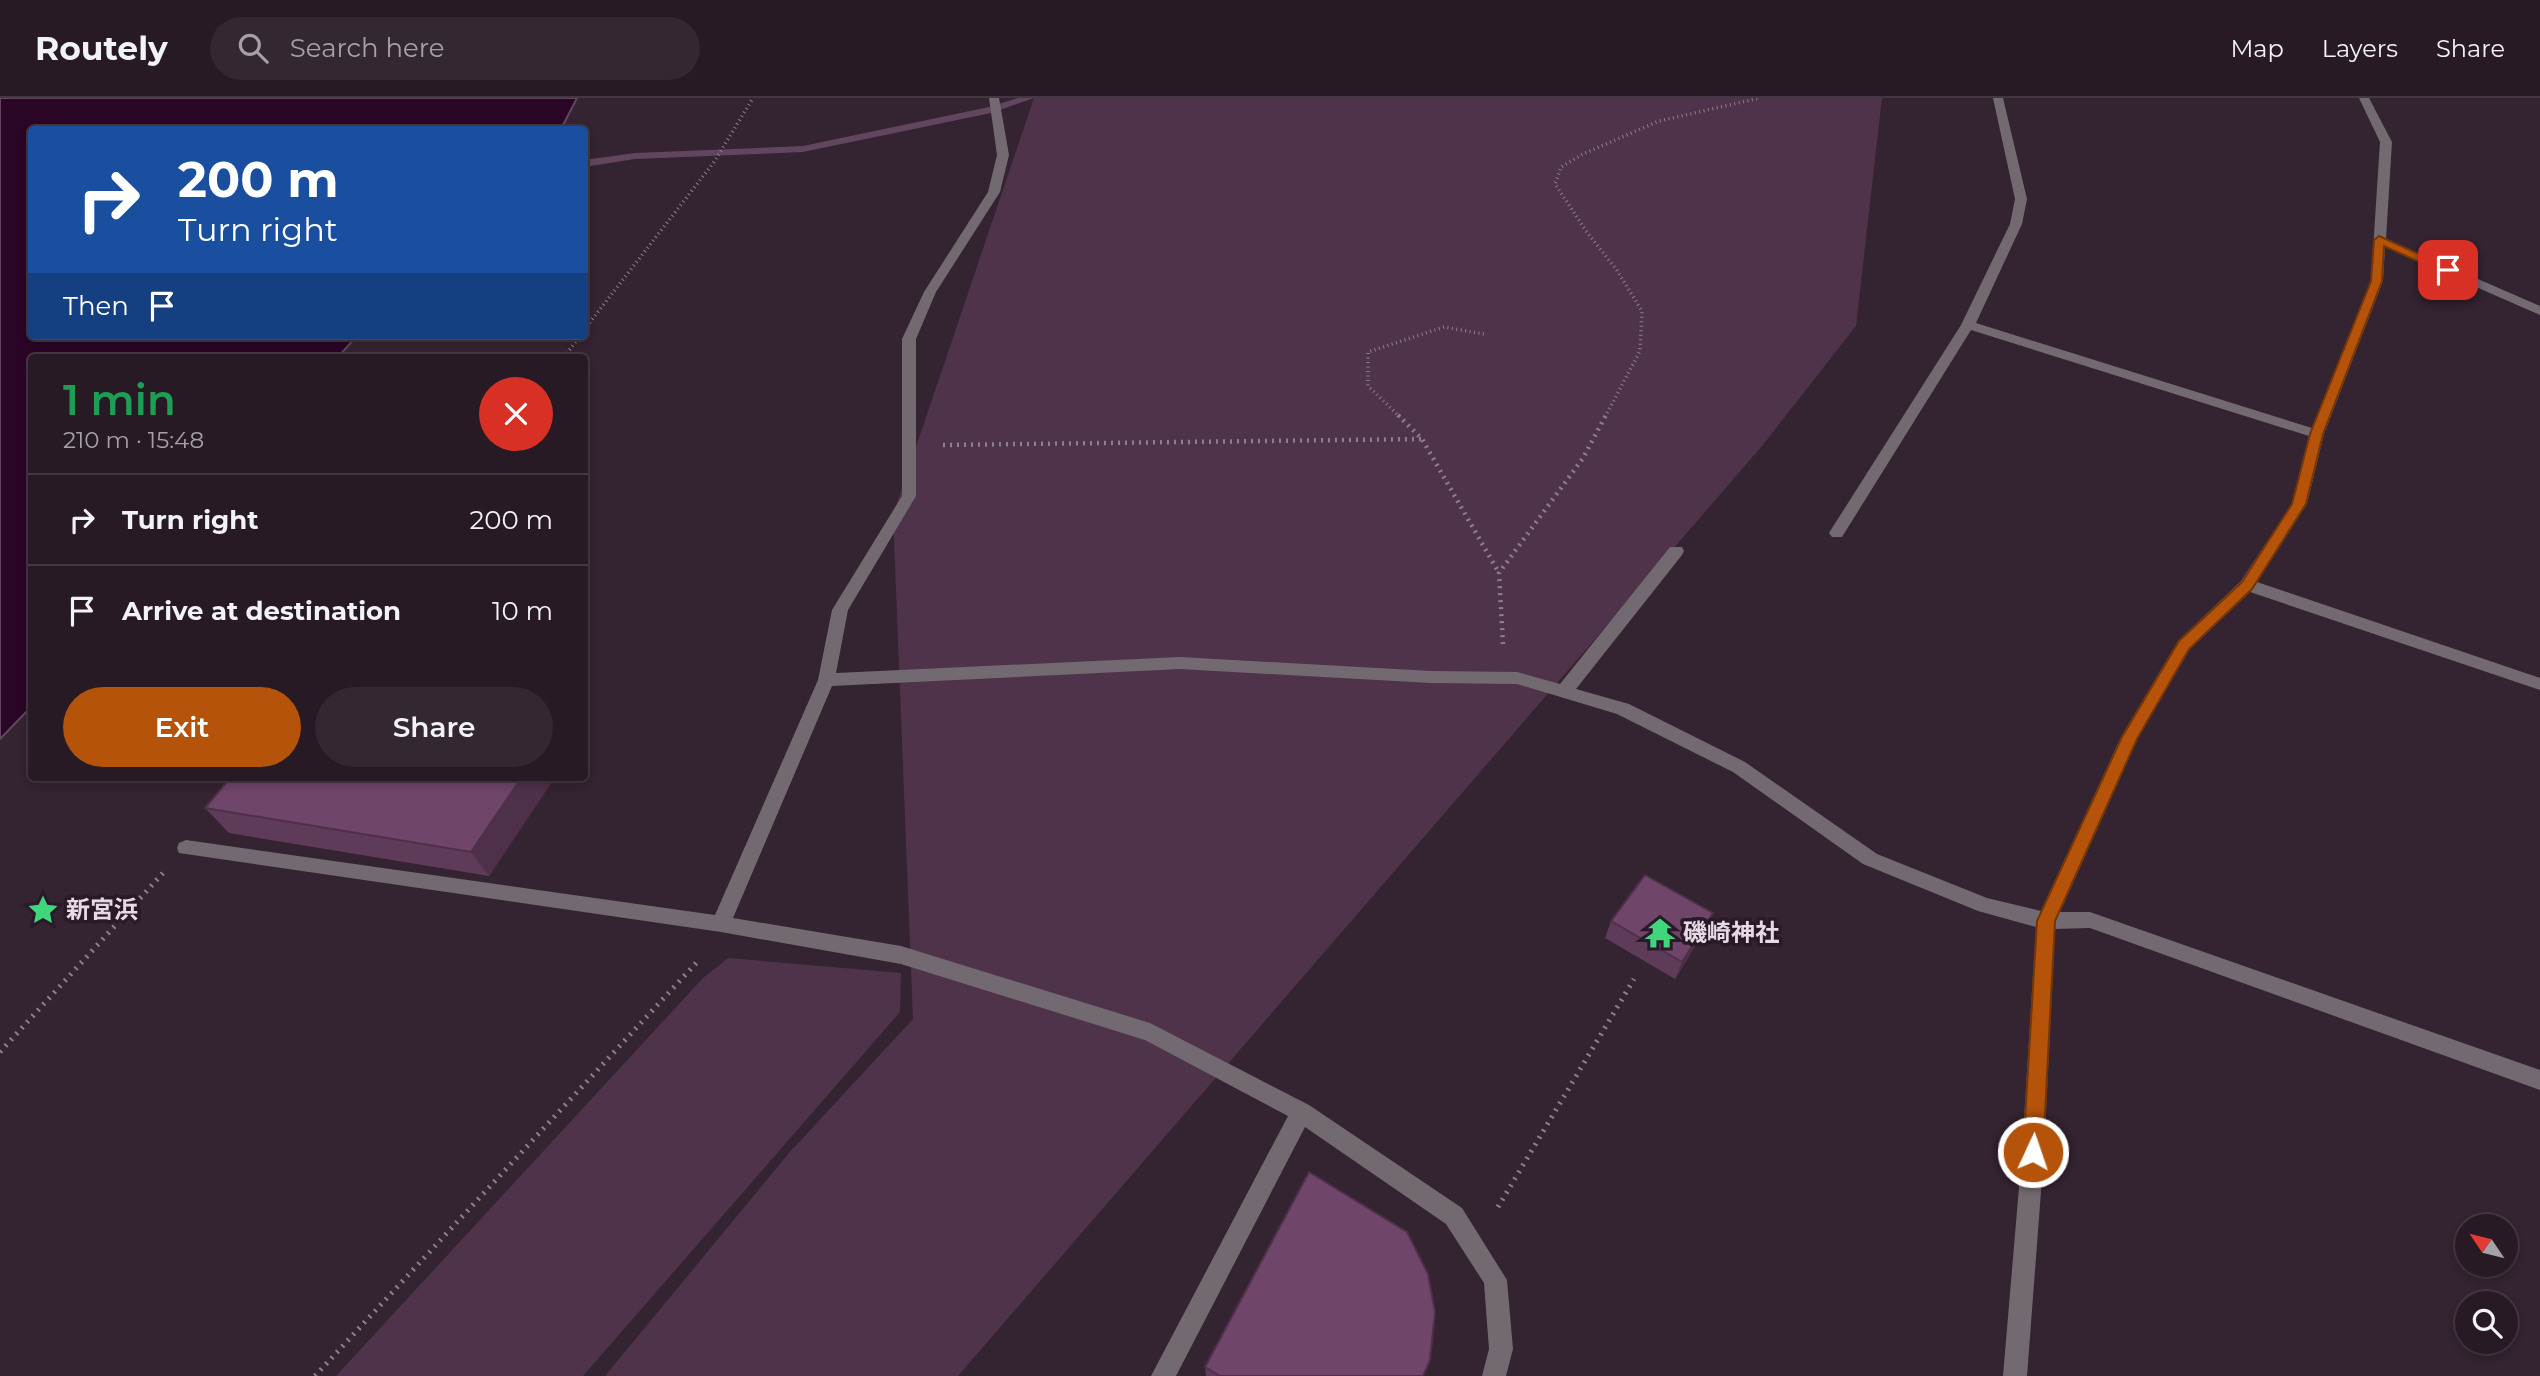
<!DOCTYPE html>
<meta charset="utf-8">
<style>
body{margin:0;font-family:Montserrat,"Noto Sans JP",sans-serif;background:#332732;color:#f1f3f6;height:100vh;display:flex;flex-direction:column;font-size:26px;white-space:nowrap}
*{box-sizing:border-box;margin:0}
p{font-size:23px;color:#a4a1a7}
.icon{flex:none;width:38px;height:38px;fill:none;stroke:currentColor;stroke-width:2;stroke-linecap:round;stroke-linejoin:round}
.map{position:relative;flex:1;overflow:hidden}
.drawer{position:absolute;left:28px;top:256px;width:560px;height:427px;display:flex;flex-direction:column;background:#271a25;border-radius:7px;box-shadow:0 4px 10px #0003,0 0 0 2px #433842}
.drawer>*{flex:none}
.hud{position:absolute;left:28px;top:28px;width:560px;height:214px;border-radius:7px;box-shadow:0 4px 10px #0003,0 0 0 2px #433842;background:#1a4fa0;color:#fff;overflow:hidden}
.needle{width:46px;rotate:305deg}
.controls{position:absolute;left:2455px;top:1116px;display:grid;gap:14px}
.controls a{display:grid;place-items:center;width:63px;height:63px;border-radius:50%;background:#271a25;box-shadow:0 4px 10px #0003,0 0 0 2px #433842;font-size:35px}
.pin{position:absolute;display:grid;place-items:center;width:60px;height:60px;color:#fff;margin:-30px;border-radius:14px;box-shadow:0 4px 10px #0006}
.me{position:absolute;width:77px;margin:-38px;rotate:3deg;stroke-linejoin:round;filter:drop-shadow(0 0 5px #0008)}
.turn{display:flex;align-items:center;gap:24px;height:147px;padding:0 35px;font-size:32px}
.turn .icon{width:91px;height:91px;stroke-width:2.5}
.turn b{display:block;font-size:49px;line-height:60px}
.then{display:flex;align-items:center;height:66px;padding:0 35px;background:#0003;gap:14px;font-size:26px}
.round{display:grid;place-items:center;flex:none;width:74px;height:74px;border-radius:37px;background:#332732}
.head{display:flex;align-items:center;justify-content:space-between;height:119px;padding:0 35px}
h1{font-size:42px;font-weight:600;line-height:52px;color:#1e9e55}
.cta{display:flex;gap:14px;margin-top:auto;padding:14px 35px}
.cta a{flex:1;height:80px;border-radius:42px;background:#b45309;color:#fff;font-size:28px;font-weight:600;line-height:80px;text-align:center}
.cta a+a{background:#332732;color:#f1f3f6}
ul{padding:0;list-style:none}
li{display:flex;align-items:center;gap:21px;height:91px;padding:0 35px;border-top:2px solid #433842}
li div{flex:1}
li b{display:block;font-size:26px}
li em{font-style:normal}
header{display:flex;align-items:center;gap:42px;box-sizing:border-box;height:98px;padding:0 35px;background:#271a25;border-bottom:2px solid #433842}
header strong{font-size:33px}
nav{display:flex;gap:38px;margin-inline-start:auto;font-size:24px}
.search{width:490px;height:63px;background:#332732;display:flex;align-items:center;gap:18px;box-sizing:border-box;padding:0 24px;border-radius:38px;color:#a4a1a7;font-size:26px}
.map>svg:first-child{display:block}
.green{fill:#4f334a}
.water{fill:#2a0526;stroke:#62455f;stroke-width:2}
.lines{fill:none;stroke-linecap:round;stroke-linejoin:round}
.stream{fill:#62455f;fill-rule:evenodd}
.path-far2{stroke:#8d7f8b;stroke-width:3.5;stroke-dasharray:1 3.5;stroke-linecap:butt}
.path-far1{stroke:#8d7f8b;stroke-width:4.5;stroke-dasharray:2 5;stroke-linecap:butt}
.path{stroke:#8d7f8b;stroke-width:5;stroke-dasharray:2 6;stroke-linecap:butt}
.minor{fill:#736a71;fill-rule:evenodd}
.wall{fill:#5f3b5a}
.shaded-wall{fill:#4e304a}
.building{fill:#6f4569;stroke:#4e304a;stroke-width:2}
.route{fill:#b45309;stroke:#753606;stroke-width:2}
.labels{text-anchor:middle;stroke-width:7;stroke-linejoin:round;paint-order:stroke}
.poi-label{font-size:24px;font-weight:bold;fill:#e6dae4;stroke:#2a1928;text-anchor:start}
</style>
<header>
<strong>Routely</strong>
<div class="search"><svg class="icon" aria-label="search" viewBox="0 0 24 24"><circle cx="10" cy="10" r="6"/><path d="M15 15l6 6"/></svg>Search here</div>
<nav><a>Map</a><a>Layers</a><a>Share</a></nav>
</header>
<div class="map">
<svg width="2540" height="1278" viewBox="0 0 2540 1278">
<rect width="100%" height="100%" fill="#342331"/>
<!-- green -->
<g class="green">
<path d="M 1034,0 L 1882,0 L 1856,228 L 1762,348 L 958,1278 L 605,1278 L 789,1055 L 913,921 L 893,417 Z"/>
<path d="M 728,860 L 901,875 L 900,914 L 583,1278 L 336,1278 L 703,880 Z"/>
</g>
<!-- water -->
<path class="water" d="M 0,0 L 577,0 L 561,31 L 32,32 L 32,238 L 357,238 L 338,259 L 32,259 L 31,609 L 0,641 Z"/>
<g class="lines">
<!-- stream -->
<path class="stream" d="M 1018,0 L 1034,0 L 991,15 L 803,54 L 635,61 L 584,69 L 584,62 L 635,55 L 803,48 L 989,9 Z"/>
<!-- path-far2 -->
<g class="path-far2">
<path d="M 584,232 L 714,64 L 753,0"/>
<path d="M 564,259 L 580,238"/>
<path d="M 1400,319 L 1368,288 L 1368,254 L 1444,229 L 1484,236"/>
<path d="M 1605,319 L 1640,253 L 1642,213 L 1616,171 L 1586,133 L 1555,86 L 1561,69 L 1583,56 L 1659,23 L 1760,0"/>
</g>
<!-- path-far1 -->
<g class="path-far1">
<path d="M 1398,317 L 1422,341 L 1499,475"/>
<path d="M 943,347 L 1422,341"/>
<path d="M 1503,546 L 1499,475 L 1583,360 L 1606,317"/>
</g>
<!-- path -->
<g class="path">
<path d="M 0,954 L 163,775"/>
<path d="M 1498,1109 L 1634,881"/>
<path d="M 315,1278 L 699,862"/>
</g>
<!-- minor -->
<path class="minor" d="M 989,0 L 999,0 L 1009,57 L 1000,94 L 936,194 L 916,241 L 916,398 L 848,512 L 836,575 L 1180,559 L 1431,573 L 1517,574 L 1560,586 L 1670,449 L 1682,449 L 1684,453 L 1682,457 L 1576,591 L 1629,606 L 1745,664 L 1877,756 L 1987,800 L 2041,813 L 2121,639 L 2178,543 L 2241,483 L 2292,406 L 2309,338 L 1971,232 L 1842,439 L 1832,439 L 1829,435 L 1961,227 L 2010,126 L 2015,101 L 1993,0 L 2003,0 L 2027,101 L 2022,126 L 1976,225 L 2312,330 L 2371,183 L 2380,44 L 2359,0 L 2369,0 L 2392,44 L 2386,141 L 2540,208 L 2540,217 L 2385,149 L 2383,183 L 2324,336 L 2307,406 L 2257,484 L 2540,580 L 2540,592 L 2250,494 L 2190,551 L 2138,640 L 2060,814 L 2090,814 L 2540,972 L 2540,992 L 2090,830 L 2055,831 L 2044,1054 L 2027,1278 L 2003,1278 L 2022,1054 L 2036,829 L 1978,813 L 1863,766 L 1733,674 L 1617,616 L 1517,586 L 1431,585 L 1180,571 L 832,588 L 733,820 L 901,848 L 1150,925 L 1309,1007 L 1462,1110 L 1507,1182 L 1513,1251 L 1506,1278 L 1482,1278 L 1489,1251 L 1484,1185 L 1446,1126 L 1305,1029 L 1176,1278 L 1151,1278 L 1288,1018 L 1145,942 L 901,866 L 721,834 L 179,755 L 177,750 L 179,745 L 186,742 L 715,817 L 818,582 L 832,512 L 902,398 L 902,241 L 924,194 L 988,94 L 997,57 Z"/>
</g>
<!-- wall -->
<g class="wall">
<path d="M 555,679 L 489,778 L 229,735 L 205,710 Z"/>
<path d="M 1611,823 L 1705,832 L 1675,881 L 1605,840 Z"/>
<path d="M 1205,1269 L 1425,1278 L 1206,1278 Z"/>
</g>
<!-- shaded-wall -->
<g class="shaded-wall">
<path d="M 522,679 L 555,679 L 489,778 L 471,754 Z"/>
<path d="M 1713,815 L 1705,832 L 1675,881 L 1682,864 Z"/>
</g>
<!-- building -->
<g class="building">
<path d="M 231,679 L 522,679 L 471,754 L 205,710 Z"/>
<path d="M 1645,777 L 1713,815 L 1682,864 L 1611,823 Z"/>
<path d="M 1309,1074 L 1407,1134 L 1428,1176 L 1435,1214 L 1430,1262 L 1423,1278 L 1220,1278 L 1205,1269 Z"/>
</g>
<!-- route -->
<path class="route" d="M 2379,138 L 2454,172 L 2444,175 L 2384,148 L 2382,183 L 2323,336 L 2306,406 L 2252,491 L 2189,551 L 2137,641 L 2055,823 L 2043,1054 L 2040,1061 L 2033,1064 L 2026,1061 L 2023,1054 L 2037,823 L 2122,639 L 2179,543 L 2242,484 L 2292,406 L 2310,336 L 2371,183 L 2374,142 Z"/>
<!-- icons -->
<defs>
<g id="sight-bare" transform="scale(2.415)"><path d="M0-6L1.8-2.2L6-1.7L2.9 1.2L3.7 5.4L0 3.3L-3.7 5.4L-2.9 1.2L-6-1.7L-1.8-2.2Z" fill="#40d77c" stroke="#2a1928" stroke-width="2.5" paint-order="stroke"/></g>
<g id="temple-bare" transform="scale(2.415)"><path d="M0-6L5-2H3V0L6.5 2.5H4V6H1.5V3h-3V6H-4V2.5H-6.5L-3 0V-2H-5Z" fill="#40d77c" stroke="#2a1928" stroke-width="2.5" paint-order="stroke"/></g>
</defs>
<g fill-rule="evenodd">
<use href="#sight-bare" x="43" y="812"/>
<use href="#temple-bare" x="1660" y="835"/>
</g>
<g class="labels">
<!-- poi labels -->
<g class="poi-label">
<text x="66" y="820">新宮浜</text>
<text x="1683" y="843">磯崎神社</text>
</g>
</g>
</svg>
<div class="controls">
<a><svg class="needle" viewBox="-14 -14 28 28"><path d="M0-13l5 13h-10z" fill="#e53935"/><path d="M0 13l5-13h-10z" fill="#a4a1a7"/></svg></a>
<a><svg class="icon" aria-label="search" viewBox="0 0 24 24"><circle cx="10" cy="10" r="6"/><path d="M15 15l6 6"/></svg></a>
</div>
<div class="pin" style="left:2448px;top:172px;background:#d93025"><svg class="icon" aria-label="arrive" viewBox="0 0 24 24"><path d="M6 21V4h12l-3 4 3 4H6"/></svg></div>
<svg class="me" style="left:2033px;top:1054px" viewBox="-20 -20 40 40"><circle r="17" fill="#b45309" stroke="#fff" stroke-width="3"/><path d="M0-11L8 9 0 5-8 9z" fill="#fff"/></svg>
<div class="hud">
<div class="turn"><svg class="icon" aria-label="right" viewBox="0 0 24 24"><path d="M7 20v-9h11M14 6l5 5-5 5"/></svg><div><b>200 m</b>Turn right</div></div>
<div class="then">Then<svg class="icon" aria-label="arrive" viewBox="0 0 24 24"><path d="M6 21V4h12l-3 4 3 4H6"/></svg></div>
</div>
<section class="drawer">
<div class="head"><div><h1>1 min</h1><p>210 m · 15:48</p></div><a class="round" style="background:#d93025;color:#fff"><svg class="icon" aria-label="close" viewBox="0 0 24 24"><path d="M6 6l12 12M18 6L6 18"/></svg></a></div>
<ul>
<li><svg class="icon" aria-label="right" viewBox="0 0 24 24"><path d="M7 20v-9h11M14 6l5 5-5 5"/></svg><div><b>Turn right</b></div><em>200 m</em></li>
<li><svg class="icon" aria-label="arrive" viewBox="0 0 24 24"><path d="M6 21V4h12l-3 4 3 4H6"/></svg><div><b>Arrive at destination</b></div><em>10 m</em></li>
</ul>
<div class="cta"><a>Exit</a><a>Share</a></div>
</section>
</div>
